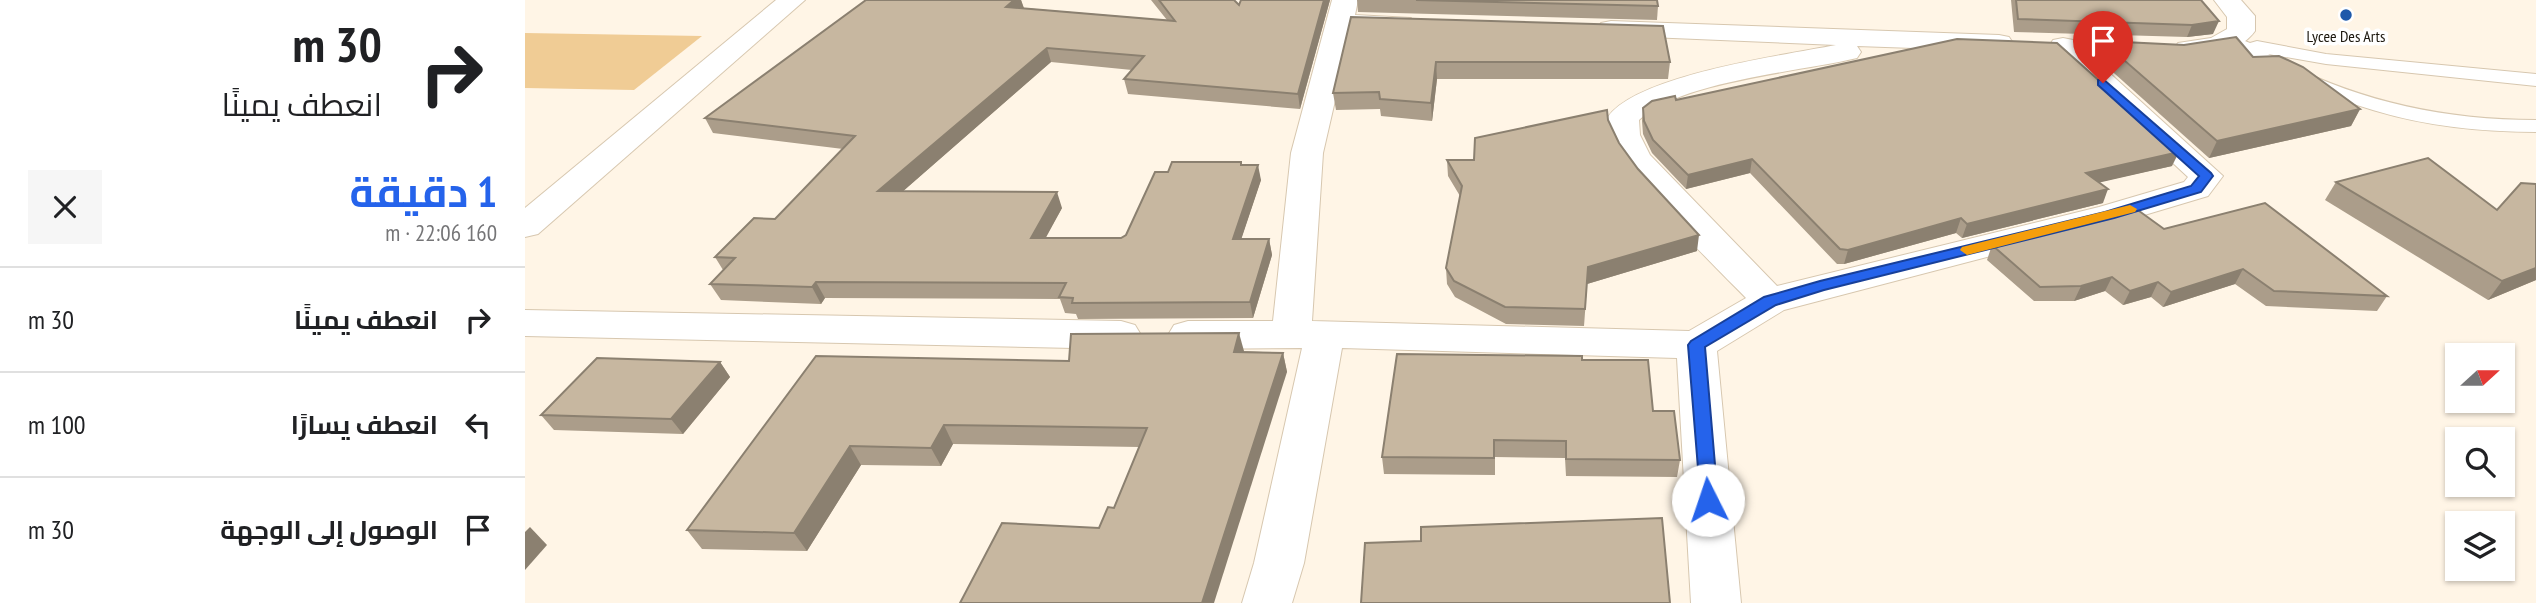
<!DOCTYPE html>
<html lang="ar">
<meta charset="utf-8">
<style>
body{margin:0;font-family:"PT Sans Narrow",Cairo,sans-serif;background:#f6f6f6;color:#202124;direction:rtl;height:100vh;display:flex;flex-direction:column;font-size:26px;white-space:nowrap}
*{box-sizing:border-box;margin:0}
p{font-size:23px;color:#757577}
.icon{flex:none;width:38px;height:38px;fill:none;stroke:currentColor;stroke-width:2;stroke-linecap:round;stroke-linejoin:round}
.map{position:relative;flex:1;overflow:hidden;direction:ltr}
.details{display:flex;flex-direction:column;background:#fff;width:525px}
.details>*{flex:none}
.banner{background:#fff;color:#202124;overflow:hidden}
.needle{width:46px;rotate:69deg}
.fabs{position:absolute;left:1920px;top:343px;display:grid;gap:14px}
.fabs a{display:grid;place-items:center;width:70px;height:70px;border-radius:0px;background:#fff;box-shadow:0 2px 5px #0004;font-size:35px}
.pin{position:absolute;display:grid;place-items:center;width:60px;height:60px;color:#fff;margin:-72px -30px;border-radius:50% 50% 50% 0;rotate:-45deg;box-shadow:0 0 7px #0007}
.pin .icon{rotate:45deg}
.me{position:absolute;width:77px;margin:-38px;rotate:356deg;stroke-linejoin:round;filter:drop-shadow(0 0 5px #0008)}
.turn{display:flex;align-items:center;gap:24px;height:147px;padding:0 28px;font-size:32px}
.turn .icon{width:91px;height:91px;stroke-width:2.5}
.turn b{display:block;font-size:49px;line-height:60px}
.round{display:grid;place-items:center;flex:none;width:74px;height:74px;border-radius:0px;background:#f6f6f6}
.summary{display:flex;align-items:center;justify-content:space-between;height:119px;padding:0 28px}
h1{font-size:42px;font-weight:700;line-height:52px;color:#2563eb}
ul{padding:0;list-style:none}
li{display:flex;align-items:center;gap:21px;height:105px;padding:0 28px;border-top:2px solid #e0e0e0}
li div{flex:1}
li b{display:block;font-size:26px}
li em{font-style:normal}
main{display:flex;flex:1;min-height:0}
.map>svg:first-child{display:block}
.green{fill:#f0cc95}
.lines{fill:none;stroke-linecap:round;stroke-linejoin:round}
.lane-casing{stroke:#d7c7af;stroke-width:2}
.street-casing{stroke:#d7c7af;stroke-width:2}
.lane{fill:#fff;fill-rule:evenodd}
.street{fill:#fff;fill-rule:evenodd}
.wall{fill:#ab9d8a}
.shaded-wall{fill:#8b8070}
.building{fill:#c7b7a0;stroke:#8b8070;stroke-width:2}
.route{fill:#2563eb;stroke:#184099;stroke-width:2}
.slow{fill:#f59e0b}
.poi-dot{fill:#1e59aa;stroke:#fff;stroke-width:2.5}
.labels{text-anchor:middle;stroke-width:7;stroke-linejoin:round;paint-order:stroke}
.far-poi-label{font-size:16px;fill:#1b160d;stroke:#fff}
</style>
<main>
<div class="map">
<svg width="2011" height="603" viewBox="0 0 2011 603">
<rect width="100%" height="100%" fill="#fff5e6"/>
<!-- green -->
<path class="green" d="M 0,33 L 177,36 L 109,90 L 0,88 Z"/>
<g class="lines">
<!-- lane casing -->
<g class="lane-casing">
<path id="lane" d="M 1707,36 L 1725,43 L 1732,41 L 1801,54 L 2011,74 L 2011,86 L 1801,64 L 1743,54 C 1827,100 1915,120 2011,120 L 2011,132 C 1887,132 1808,104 1701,45 L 1698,41 L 1701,37 Z"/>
</g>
<!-- street casing -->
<g class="street-casing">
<g id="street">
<path d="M 251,0 L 280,0 L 13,234 L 0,237 L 0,208 Z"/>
<path d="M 807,0 L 833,0 L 830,15 L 886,18 L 890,24 L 886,30 L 826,31 L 798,153 L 787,321 L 1164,331 L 1221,298 C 1192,268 1072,154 1083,117 C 1112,75 1260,55 1311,45 L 1076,35 L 1072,29 L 1076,23 L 1086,21 L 1474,35 L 1484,37 L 1488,43 L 1484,49 L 1474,51 L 1332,46 L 1336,52 L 1332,58 C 1274,72 1156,81 1114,120 L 1115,135 L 1125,155 L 1252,286 L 1574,207 L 1659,182 L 1663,177 L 1528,52 L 1524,46 L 1528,40 L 1538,38 L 1548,40 L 1698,176 L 1683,196 L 1596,222 L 1259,310 L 1192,351 L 1216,603 L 1166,603 L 1152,358 L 817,348 L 779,563 L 767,603 L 717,603 L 729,563 L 777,348 L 663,349 L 649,345 L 643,335 L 649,325 L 663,321 L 748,321 L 766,153 Z"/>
<path d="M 1689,0 L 1716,0 L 1730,16 L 1730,31 C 1714,53 1679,61 1653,55 L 1649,49 L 1653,43 L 1686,38 L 1702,29 L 1702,17 Z"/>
<path d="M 0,310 L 596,321 L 610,325 L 616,335 L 610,345 L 596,349 L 0,336 Z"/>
</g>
</g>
<!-- lane -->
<use href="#lane" class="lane"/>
<!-- street -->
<use href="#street" class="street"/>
</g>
<!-- wall -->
<g class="wall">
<path d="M 341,0 L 496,0 L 499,8 L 642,20 L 626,0 L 709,0 L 714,5 L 716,0 L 805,0 L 775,109 L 603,94 L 599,79 L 607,70 L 526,62 L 378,191 L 537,208 L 520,238 L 596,238 L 601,235 L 643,172 L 717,165 L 736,180 L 716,239 L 744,239 L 747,255 L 728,318 L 553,319 L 551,314 L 540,313 L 535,299 L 300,298 L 296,304 L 196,300 L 185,284 L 198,270 L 190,257 L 250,219 L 318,149 L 188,133 L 180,118 Z"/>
<path d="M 832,0 L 1132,0 L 1133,6 L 1132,20 L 833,12 Z"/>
<path d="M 1486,0 L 1676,0 L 1688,34 L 1662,37 L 1489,32 Z"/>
<path d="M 826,17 L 1145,62 L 1143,79 L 912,79 L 907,121 L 856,116 L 855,109 L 811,110 L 808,93 Z"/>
<path d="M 1577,41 L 1728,57 L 1835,109 L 1826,126 L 1684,158 L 1571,57 Z"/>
<path d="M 1151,100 L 1647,166 L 1574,182 L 1578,203 L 1437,238 L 1431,233 L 1319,264 L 1312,264 L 1225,173 L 1161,189 L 1127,153 L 1118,134 L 1117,121 L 1118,108 Z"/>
<path d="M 1083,120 L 1094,143 L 1172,251 L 1062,284 L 1059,326 L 981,324 L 930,297 L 922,284 L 921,268 L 935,196 L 923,176 L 922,160 L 949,160 Z"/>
<path d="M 1811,182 L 1972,210 L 2011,280 L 1963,300 L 1800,200 Z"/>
<path d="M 1639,229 L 1862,296 L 1852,311 L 1741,306 L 1710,284 L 1638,307 L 1626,297 L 1598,305 L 1580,291 L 1549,301 L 1509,301 L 1462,260 L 1467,245 Z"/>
<path d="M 719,351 L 758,353 L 762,372 L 574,528 L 589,508 L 614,447 L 428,444 L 416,466 L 336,465 L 282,551 L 177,549 L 162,530 L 291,356 L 544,361 Z"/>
<path d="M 1057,360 L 1128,411 L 1155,460 L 1152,477 L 1041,476 L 1040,458 L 970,457 L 970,475 L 859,474 L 857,457 Z"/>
<path d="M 195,362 L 205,377 L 158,434 L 29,430 L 16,415 Z"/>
</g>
<!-- shaded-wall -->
<g class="shaded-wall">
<path d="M 489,0 L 496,0 L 499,9 L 481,7 Z"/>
<path d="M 799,0 L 805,0 L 775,109 L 773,94 Z"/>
<path d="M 1694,21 L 1688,34 L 1662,37 L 1667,25 Z"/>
<path d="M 522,48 L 526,62 L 360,207 L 353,191 Z"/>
<path d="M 911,62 L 912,79 L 907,121 L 906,103 Z"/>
<path d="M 1835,109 L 1826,126 L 1684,158 L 1692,141 Z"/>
<path d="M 1654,152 L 1647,166 L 1555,187 L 1561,173 Z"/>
<path d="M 1227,159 L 1225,173 L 1161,189 L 1163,175 Z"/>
<path d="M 733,165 L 736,180 L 711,255 L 708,239 Z"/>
<path d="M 1583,189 L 1578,203 L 1437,238 L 1442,224 Z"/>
<path d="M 532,192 L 537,208 L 512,254 L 506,238 Z"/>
<path d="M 1436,218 L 1431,233 L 1319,264 L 1323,250 Z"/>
<path d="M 1174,235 L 1172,251 L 1062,284 L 1059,326 L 1063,267 Z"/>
<path d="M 744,239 L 747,255 L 728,318 L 725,302 Z"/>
<path d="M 2011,268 L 2011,280 L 1963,300 L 1977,281 Z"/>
<path d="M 1718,269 L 1710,284 L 1638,307 L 1646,292 Z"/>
<path d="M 1587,277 L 1580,291 L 1549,301 L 1556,286 Z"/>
<path d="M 291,282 L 300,298 L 296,304 L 287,287 Z"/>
<path d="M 1633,282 L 1626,297 L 1598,305 L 1605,291 Z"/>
<path d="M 714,333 L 719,351 L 713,370 L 709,352 Z"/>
<path d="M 758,353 L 762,372 L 689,603 L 677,603 Z"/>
<path d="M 195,362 L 205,377 L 158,434 L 146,419 Z"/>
<path d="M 419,425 L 428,444 L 416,466 L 406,448 Z"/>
<path d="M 325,446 L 336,465 L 282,551 L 269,533 Z"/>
<path d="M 5,527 L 22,545 L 0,570 L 0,532 Z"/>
</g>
<!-- building -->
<g class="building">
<path d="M 341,0 L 489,0 L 481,7 L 650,21 L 634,0 L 709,0 L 714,5 L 716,0 L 799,0 L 773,94 L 599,79 L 619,56 L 522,48 L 353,191 L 532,192 L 506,238 L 596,238 L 601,235 L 630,172 L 643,172 L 647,162 L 716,162 L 716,165 L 733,165 L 708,239 L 744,239 L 725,302 L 547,303 L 548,298 L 534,297 L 541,283 L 291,282 L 287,287 L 185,284 L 210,258 L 190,257 L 229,218 L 250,219 L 330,136 L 180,118 Z"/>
<path d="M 891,0 L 1132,0 L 1133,6 Z"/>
<path d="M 1491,0 L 1676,0 L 1694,21 L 1667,25 L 1493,19 Z"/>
<path d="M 826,17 L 1138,26 L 1145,62 L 911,62 L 906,103 L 855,99 L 854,92 L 808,93 Z"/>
<path d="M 1711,37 L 1728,57 L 1754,56 L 1778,67 L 1835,109 L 1692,141 L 1577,41 L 1659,45 Z"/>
<path d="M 1432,39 L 1532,43 L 1654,152 L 1561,173 L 1583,189 L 1442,224 L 1436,218 L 1323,250 L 1315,249 L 1227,159 L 1163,175 L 1128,140 L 1119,121 L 1118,108 L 1127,101 L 1150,96 L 1151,100 Z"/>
<path d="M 1082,110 L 1083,120 L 1094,143 L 1113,169 L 1174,235 L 1063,267 L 1060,309 L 980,307 L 929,281 L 921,268 L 937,186 L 922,160 L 949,160 L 950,138 Z"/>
<path d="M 1903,158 L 1972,210 L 1996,183 L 2011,184 L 2011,268 L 1977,281 L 1811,182 Z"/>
<path d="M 1740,203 L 1862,296 L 1749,291 L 1718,269 L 1646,292 L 1633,282 L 1605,291 L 1587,277 L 1556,286 L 1515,287 L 1467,245 L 1610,208 L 1639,229 Z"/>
<path d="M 714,333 L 709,352 L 758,353 L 677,603 L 435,603 L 477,523 L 574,528 L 583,507 L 589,508 L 622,428 L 419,425 L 406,448 L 325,446 L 269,533 L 162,530 L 291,356 L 544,361 L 546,334 Z"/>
<path d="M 872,354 L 1057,356 L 1057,360 L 1123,360 L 1128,411 L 1149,411 L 1155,460 L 1041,459 L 1041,441 L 969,440 L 969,458 L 857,457 Z"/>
<path d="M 72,358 L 195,362 L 146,419 L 16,415 Z"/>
<path d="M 1137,518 L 1145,603 L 836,603 L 840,543 L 896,541 L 896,527 Z"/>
</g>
<!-- route -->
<path class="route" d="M 1578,79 L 1686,173 L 1688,176 L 1676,192 L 1589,218 L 1299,290 L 1251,305 L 1180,347 L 1193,500 L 1190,505 L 1176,505 L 1163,345 L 1166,341 L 1239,297 L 1295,281 L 1580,212 L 1666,186 L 1674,176 L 1573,85 L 1573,80 Z"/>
<!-- slow -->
<path class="slow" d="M 1605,205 L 1612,209 L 1610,212 L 1442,255 L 1435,250 L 1437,247 Z"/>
<!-- markers -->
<circle class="poi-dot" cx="1821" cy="15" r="7"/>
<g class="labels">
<!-- far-poi labels -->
<g class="far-poi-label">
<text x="1821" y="42">Lycee Des Arts</text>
</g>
</g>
</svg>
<div class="fabs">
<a><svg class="needle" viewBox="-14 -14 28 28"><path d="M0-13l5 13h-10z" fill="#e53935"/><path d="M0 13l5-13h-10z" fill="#757577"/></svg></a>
<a><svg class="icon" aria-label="search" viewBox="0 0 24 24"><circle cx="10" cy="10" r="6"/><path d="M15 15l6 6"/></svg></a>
<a><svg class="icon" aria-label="layers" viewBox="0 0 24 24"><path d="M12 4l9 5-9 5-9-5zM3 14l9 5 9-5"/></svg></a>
</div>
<div class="pin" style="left:1578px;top:83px;background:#d93025"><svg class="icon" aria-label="arrive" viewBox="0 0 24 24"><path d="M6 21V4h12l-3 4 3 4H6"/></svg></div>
<svg class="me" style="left:1183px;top:500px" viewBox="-20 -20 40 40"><circle r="19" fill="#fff"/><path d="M0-13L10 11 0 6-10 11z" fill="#2563eb"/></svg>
</div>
<section class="details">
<div class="banner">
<div class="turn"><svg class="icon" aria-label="right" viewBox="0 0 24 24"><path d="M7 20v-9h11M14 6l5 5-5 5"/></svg><div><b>30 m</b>انعطف يمينًا</div></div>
</div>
<div class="summary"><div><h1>1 دقيقة</h1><p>160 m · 22:06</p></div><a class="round"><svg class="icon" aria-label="close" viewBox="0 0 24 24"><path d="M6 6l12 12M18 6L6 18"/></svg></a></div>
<ul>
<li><svg class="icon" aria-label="right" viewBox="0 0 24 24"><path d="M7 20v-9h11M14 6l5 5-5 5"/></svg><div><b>انعطف يمينًا</b></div><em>30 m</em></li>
<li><svg class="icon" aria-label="left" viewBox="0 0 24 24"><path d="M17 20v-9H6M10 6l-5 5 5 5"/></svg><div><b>انعطف يسارًا</b></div><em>100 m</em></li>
<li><svg class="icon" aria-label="arrive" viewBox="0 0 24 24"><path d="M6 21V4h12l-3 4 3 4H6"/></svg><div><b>الوصول إلى الوجهة</b></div><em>30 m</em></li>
</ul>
</section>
</main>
